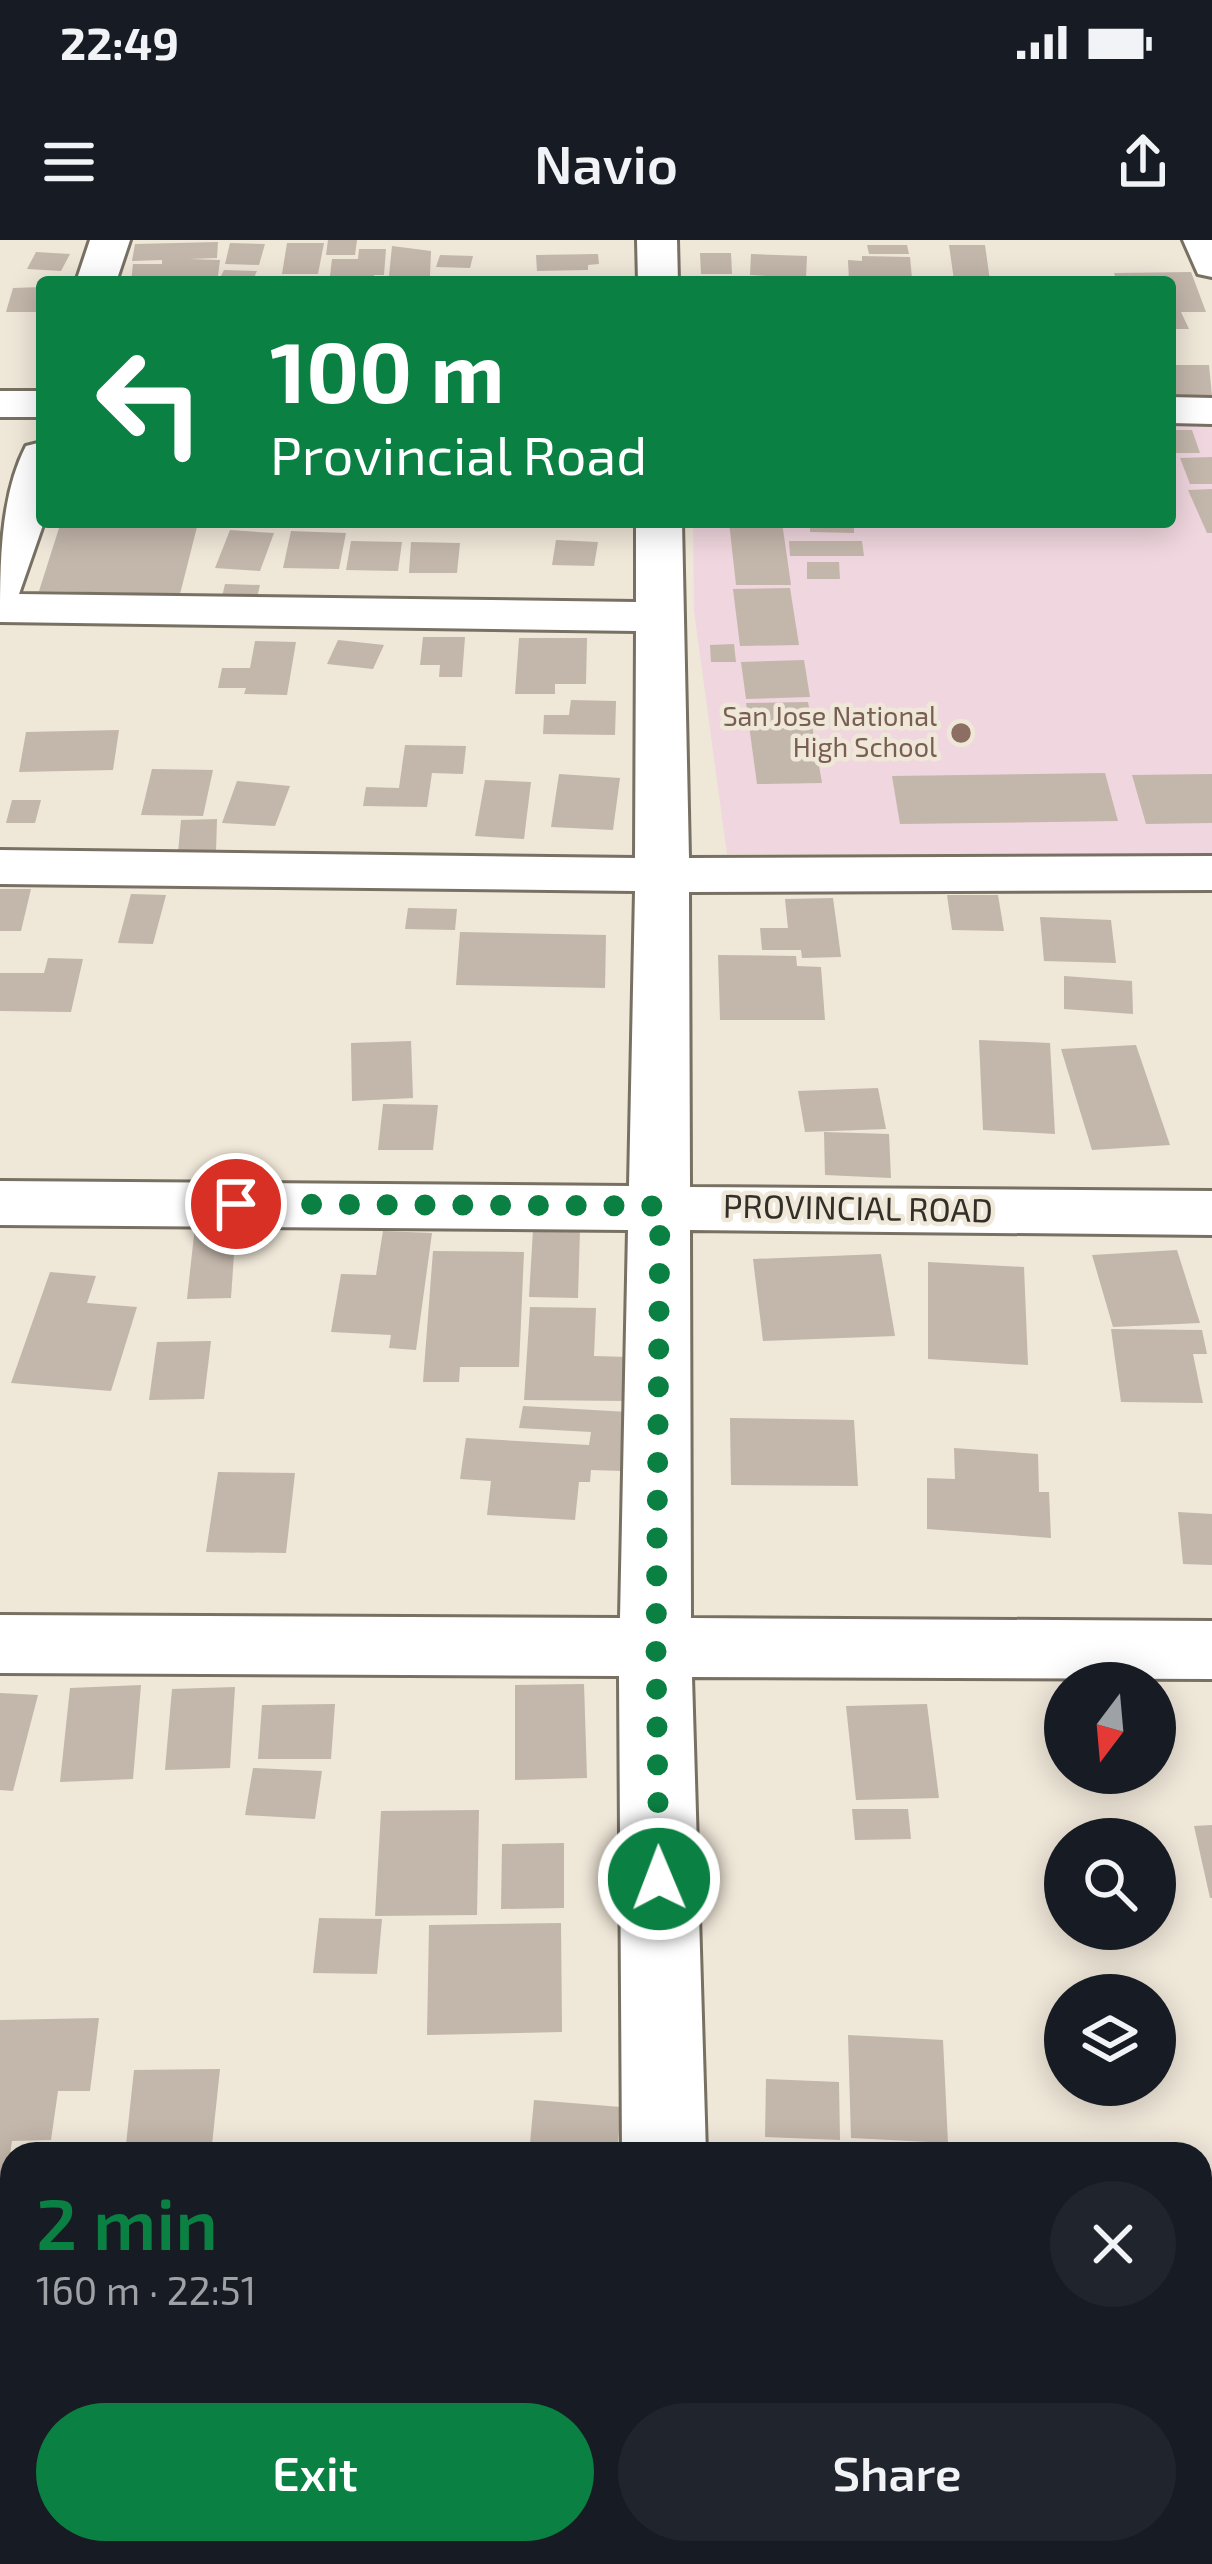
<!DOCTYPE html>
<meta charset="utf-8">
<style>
body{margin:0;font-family:"Exo 2",sans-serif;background:#20242c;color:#f1f3f6;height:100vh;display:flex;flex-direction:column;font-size:45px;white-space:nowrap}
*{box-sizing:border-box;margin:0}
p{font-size:39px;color:#9ea1a6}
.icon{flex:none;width:66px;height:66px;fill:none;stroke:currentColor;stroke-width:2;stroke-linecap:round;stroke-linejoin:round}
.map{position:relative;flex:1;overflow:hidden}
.panel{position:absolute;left:0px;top:1902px;width:1212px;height:423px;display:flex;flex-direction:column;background:#171b24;border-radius:36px 36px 0 0;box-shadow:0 6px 30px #0003}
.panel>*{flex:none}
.hud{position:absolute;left:36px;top:36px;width:1140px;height:252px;border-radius:12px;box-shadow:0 6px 30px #0003;background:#0b8043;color:#fff;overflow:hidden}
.needle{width:78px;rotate:196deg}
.buttons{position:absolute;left:1044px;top:1422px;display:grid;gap:24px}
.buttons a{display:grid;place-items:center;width:132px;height:132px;border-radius:50%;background:#171b24;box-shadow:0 6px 30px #0003;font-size:60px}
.pin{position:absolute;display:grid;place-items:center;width:102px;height:102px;color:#fff;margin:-51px;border:6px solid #fff;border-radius:50%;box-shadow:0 3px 12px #0007}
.me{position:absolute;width:132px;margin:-66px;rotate:359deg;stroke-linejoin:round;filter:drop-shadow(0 0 9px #0008)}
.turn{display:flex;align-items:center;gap:42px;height:252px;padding:0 36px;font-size:54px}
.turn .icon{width:156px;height:156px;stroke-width:2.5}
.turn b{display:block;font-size:84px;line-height:102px}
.round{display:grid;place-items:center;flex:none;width:126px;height:126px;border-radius:63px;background:#20242c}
.summary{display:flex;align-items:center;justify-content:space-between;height:204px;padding:0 36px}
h1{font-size:72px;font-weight:600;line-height:90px;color:#0b8043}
.cta{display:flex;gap:24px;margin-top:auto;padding:24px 36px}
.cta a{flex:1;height:138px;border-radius:72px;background:#0b8043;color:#fff;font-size:48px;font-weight:600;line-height:138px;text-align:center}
.cta a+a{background:#20242c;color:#f1f3f6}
.status{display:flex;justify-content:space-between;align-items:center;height:84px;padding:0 60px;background:#171b24;direction:ltr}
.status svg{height:33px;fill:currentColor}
header{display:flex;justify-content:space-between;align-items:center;height:156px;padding:0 36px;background:#171b24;font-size:54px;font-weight:600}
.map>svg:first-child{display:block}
.education{fill:#f0d6de}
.building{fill:#c3b6ab}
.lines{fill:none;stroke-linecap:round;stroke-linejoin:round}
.minor-casing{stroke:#777063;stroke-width:6}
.minor{fill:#fff;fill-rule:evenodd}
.route{stroke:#0b8043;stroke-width:21;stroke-dasharray:0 37.8}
.education-dot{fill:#8d6e63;stroke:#efe7d8;stroke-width:4.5}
.labels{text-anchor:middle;stroke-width:9;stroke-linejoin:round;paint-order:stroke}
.far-education-label{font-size:27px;fill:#785e54;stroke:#efe7d8;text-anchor:end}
.street-label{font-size:33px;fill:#322f29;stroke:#efe7d8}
</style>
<div class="status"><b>22:49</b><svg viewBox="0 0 49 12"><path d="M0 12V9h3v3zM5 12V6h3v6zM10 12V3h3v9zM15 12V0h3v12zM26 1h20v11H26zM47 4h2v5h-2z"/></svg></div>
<header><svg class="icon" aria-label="menu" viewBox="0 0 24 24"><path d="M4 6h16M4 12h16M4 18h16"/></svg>Navio<svg class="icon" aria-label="share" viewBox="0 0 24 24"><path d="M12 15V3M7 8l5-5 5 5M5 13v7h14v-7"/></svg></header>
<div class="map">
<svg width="1212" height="2324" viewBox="0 0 1212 2324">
<rect width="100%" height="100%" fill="#efe7d8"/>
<!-- education -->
<path class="education" d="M 1170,181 L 1212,181 L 1212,615 L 727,614 L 694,371 L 693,282 L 1170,282 Z"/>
<!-- building -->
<g class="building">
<path d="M 328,0 L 357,0 L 355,15 L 326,15 Z"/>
<path d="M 218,2 L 217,18 L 189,19 L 220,20 L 218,36 L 201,37 L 204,42 L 131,42 L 133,24 L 162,24 L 162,20 L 132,21 L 135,4 Z"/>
<path d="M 230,3 L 265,4 L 259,25 L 225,24 Z"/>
<path d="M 287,3 L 324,3 L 318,34 L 282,34 Z"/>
<path d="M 867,5 L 907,5 L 909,14 L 869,14 Z"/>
<path d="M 949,5 L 985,5 L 990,41 L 954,40 Z"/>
<path d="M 392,6 L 431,11 L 430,36 L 389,36 Z"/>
<path d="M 359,9 L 386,9 L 384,35 L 374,35 L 373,42 L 342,42 L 342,36 L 330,36 L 332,19 L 358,19 Z"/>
<path d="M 36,12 L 70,14 L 61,31 L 27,29 Z"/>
<path d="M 700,13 L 731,13 L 732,34 L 701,34 Z"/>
<path d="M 598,14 L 599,24 L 588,25 L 588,30 L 537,31 L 536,15 Z"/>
<path d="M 751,14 L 807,16 L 806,38 L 767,42 L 767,36 L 750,35 Z"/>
<path d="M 440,15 L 473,16 L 470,28 L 436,27 Z"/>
<path d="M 862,16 L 910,17 L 912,38 L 849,42 L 848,20 L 862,21 Z"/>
<path d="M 224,30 L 257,31 L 252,42 L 218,42 Z"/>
<path d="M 1191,32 L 1206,72 L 1181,72 L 1189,89 L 1170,89 L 1170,42 L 1117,42 L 1114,33 Z"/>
<path d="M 1027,37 L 1107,37 L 1109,42 L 1028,42 Z"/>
<path d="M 42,47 L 36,72 L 6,72 L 13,48 Z"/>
<path d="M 1170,125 L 1209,125 L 1212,156 L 1170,154 Z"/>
<path d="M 1170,190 L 1192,190 L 1200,213 L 1170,213 Z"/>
<path d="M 1212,217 L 1212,244 L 1190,244 L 1180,218 Z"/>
<path d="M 1212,249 L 1212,293 L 1207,293 L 1188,250 Z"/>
<path d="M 167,282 L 171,287 L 197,287 L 180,354 L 39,351 L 60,285 L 166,287 Z"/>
<path d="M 729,282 L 782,282 L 791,345 L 736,345 Z"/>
<path d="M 810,282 L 854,282 L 854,293 L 810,292 Z"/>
<path d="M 230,290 L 274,293 L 260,331 L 215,328 Z"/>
<path d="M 291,291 L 346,293 L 339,329 L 283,328 Z"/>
<path d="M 556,300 L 598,302 L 594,326 L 552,325 Z"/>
<path d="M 351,301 L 402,302 L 398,331 L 346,330 Z"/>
<path d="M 789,301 L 862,301 L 864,316 L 790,316 Z"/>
<path d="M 411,302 L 460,303 L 457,333 L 409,333 Z"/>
<path d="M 807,322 L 839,322 L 840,339 L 807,339 Z"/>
<path d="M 225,344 L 260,345 L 256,362 L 221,361 Z"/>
<path d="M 790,348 L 799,405 L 740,406 L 733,349 Z"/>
<path d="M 423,397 L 465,397 L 462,437 L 439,437 L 440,425 L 420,425 Z"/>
<path d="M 519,398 L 587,398 L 586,444 L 555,444 L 555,454 L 515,454 Z"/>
<path d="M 338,400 L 384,405 L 373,429 L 327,424 Z"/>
<path d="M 255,401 L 296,402 L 287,455 L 244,454 L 246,448 L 218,448 L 222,428 L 250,428 Z"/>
<path d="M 734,404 L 736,422 L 711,422 L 710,405 Z"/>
<path d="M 804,420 L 810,457 L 746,459 L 741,422 Z"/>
<path d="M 571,460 L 616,461 L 615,495 L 543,494 L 544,475 L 569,475 Z"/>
<path d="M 808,462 L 822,543 L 757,544 L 746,463 Z"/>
<path d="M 119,490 L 113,530 L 19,532 L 26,492 Z"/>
<path d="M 405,505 L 466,506 L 463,534 L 432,533 L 427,567 L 363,566 L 366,547 L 399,548 Z"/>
<path d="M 152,529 L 213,530 L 203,576 L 141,575 Z"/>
<path d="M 1105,533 L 1118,581 L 900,584 L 892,536 Z"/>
<path d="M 559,534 L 620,538 L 613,590 L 551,587 Z"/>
<path d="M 1212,534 L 1212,583 L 1146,584 L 1132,535 Z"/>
<path d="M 485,540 L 531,542 L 524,599 L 475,596 Z"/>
<path d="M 237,541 L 290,546 L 275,586 L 222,583 Z"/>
<path d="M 12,560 L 41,560 L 35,583 L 6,583 Z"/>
<path d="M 217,579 L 216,611 L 178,613 L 181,580 Z"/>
<path d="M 0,649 L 31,649 L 21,691 L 0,691 Z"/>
<path d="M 131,654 L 166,655 L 153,704 L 118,703 Z"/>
<path d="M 947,655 L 998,655 L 1004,691 L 952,690 Z"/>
<path d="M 833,658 L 841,717 L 802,718 L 801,710 L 762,710 L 760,688 L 788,688 L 785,659 Z"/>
<path d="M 408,668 L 457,669 L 455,690 L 405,689 Z"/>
<path d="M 1040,677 L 1111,680 L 1116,723 L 1044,721 Z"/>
<path d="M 460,692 L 606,695 L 605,748 L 456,745 Z"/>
<path d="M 718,715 L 796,716 L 797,726 L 821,727 L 825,780 L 720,780 Z"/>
<path d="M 48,718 L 83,719 L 71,772 L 0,771 L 0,733 L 44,733 Z"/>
<path d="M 1064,736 L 1132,741 L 1133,774 L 1064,769 Z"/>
<path d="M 979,800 L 1050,803 L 1055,894 L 983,890 Z"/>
<path d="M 411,801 L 413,858 L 352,861 L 351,803 Z"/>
<path d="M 1136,805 L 1170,905 L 1092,910 L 1061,809 Z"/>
<path d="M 878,848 L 886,889 L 805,892 L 798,851 Z"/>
<path d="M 383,864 L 438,865 L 433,910 L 378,910 Z"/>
<path d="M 824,892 L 889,894 L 891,938 L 825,935 Z"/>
<path d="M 236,985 L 231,1058 L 187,1059 L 195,986 Z"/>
<path d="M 533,990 L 580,990 L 578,1058 L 529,1057 Z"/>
<path d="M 383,991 L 432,993 L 416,1110 L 389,1108 L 391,1095 L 331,1092 L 341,1034 L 376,1035 Z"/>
<path d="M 1177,1010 L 1200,1083 L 1113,1087 L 1092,1015 Z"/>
<path d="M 433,1011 L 524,1012 L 519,1127 L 460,1127 L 459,1142 L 423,1142 Z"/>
<path d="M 881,1014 L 895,1096 L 763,1101 L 753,1019 Z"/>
<path d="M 928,1022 L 1024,1027 L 1028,1125 L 928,1119 Z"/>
<path d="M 50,1032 L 96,1036 L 87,1063 L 137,1067 L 111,1151 L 11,1143 Z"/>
<path d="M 530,1067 L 596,1068 L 594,1116 L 628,1117 L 628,1161 L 524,1160 Z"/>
<path d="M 1111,1089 L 1202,1090 L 1207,1114 L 1193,1114 L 1203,1163 L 1121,1162 Z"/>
<path d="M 211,1101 L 204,1159 L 149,1160 L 157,1102 Z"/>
<path d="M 523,1166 L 628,1172 L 623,1231 L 591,1230 L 590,1242 L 579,1242 L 575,1280 L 487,1275 L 491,1241 L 460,1239 L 466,1198 L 589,1205 L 591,1192 L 519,1188 Z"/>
<path d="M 730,1178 L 854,1180 L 858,1246 L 731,1245 Z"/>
<path d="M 954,1208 L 1038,1214 L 1039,1252 L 1049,1252 L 1051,1298 L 927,1289 L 927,1238 L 955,1239 Z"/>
<path d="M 218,1232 L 295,1233 L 286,1313 L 206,1312 Z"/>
<path d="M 1178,1272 L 1212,1274 L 1212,1325 L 1183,1324 Z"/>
<path d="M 584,1444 L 587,1538 L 515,1540 L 515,1445 Z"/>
<path d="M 141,1445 L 133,1539 L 60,1542 L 70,1448 Z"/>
<path d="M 235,1447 L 230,1528 L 165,1530 L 172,1449 Z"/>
<path d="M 0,1453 L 38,1455 L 13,1551 L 0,1550 Z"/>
<path d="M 335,1464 L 331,1519 L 258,1519 L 262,1465 Z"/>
<path d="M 927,1464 L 939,1558 L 856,1560 L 846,1466 Z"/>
<path d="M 253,1528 L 322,1531 L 315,1579 L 245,1575 Z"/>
<path d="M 852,1569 L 908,1569 L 911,1599 L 855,1600 Z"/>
<path d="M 479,1570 L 477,1675 L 375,1676 L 381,1571 Z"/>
<path d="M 1212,1585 L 1212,1658 L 1210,1658 L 1194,1586 Z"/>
<path d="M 564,1603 L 564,1668 L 501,1669 L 502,1604 Z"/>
<path d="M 319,1678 L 382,1679 L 377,1734 L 313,1733 Z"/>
<path d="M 561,1683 L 562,1792 L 427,1795 L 429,1685 Z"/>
<path d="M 99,1778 L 90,1851 L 58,1851 L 51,1900 L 12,1901 L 7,1935 L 0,1936 L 0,1780 Z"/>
<path d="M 848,1795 L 943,1800 L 948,1903 L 851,1898 Z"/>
<path d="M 220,1829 L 211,1914 L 125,1914 L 134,1830 Z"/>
<path d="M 766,1839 L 839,1842 L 840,1900 L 765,1897 Z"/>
<path d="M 534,1860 L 621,1867 L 617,1914 L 529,1914 Z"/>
<path d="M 12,2049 L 12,2116 L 0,2116 L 0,2050 Z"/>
</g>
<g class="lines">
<!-- minor casing -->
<g class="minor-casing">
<g id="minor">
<path d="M 90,0 L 130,0 L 116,42 L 76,42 Z"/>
<path d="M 637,0 L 677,0 L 678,42 L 638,42 Z"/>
<path d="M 1183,0 L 1212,0 L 1212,37 L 1198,34 Z"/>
<rect x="0" y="151" width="42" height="26"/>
<path d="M 1170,157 L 1212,158 L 1212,184 L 1170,183 Z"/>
<path d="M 42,202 L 44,282 L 19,354 L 636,362 L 636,282 L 682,282 L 689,618 L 1212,616 L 1212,650 L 689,652 L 690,947 L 1212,951 L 1212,995 L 690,990 L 691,1378 L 1212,1381 L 1212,1439 L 692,1437 L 706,1914 L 622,1914 L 619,1436 L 0,1433 L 0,1375 L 620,1378 L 628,990 L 0,985 L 0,941 L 629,946 L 635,651 L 0,644 L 0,610 L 635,618 L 636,391 L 0,382 C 0,324 0,256 26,206 Z"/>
<rect x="0" y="1979" width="12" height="84"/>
<rect x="1200" y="1998" width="12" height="84"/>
</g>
</g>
<!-- minor -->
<use href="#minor" class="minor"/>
</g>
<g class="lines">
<!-- route -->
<path class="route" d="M 236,964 L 660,966 L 656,1410 L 659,1639"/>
</g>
<!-- markers -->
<circle class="education-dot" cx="961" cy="493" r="12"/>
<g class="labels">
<!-- far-education labels -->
<g class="far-education-label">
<text x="937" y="486">San Jose National<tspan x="937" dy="31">High School</tspan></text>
</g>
<!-- street labels -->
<g class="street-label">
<text transform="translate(858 968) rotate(1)" y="12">PROVINCIAL ROAD</text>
</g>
</g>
</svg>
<div class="buttons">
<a><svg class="needle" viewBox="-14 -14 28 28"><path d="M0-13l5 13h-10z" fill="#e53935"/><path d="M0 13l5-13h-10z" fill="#9ea1a6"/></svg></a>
<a><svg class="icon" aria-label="search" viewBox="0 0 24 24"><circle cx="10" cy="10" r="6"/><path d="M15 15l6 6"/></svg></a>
<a><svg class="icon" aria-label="layers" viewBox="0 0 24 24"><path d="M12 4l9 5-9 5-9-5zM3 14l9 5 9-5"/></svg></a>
</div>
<div class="pin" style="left:236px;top:964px;background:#d93025"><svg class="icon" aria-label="arrive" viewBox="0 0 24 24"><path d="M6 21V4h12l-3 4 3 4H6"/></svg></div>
<svg class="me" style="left:659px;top:1639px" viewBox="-20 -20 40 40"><circle r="17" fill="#0b8043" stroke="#fff" stroke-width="3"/><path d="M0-11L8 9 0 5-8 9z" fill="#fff"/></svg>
<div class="hud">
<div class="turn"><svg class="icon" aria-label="left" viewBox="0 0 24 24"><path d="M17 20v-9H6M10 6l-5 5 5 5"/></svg><div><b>100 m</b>Provincial Road</div></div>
</div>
<section class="panel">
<div class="summary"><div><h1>2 min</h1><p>160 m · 22:51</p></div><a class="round"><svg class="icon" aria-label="close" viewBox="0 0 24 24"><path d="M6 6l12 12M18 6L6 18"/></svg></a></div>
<div class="cta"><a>Exit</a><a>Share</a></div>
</section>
</div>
